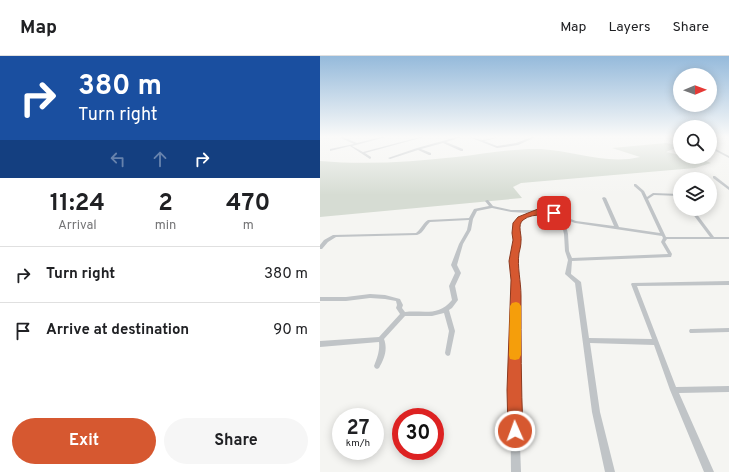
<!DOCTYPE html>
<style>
body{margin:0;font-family:Overpass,sans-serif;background:#f6f6f6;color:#202124;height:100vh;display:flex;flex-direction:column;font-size:15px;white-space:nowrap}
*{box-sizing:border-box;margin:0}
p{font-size:13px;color:#757577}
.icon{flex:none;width:22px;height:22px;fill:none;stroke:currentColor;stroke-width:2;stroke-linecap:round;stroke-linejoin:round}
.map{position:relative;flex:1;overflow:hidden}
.sheet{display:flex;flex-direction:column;background:#fff;width:320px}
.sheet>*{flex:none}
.guide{background:#1a4fa0;color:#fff;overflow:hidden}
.needle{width:26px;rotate:89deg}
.controls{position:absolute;left:353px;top:12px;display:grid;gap:8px}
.controls a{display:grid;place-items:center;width:44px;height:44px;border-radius:50%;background:#fff;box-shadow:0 2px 10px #0003;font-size:20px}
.speed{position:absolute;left:12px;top:352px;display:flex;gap:8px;font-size:20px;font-weight:700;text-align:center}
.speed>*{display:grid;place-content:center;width:52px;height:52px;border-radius:50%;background:#fff;box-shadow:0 2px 10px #0003;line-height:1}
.speed small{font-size:10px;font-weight:400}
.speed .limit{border:6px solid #d22;background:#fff;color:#111}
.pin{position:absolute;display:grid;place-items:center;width:34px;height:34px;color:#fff;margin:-17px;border-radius:8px;box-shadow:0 2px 6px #0006}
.me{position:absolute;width:44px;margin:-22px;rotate:358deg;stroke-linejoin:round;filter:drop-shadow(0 0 3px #0008)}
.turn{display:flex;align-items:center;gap:14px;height:84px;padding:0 12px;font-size:18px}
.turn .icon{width:52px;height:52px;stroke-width:2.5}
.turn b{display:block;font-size:28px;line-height:34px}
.lanes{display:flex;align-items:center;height:38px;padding:0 12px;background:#0003;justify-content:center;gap:20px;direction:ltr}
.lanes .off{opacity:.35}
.eta{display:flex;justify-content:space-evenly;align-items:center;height:68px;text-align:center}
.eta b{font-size:24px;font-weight:700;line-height:28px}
.button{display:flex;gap:8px;margin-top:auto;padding:8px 12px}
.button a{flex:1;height:46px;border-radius:24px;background:#d65830;color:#fff;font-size:16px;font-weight:700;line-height:46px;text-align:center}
.button a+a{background:#f6f6f6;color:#202124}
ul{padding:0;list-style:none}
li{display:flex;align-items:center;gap:12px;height:56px;padding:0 12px;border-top:1px solid #e0e0e0}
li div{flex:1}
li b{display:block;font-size:15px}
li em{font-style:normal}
header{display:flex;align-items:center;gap:24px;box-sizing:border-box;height:56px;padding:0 20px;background:#fff;border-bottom:1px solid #e0e0e0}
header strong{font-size:19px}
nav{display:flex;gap:22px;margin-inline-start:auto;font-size:14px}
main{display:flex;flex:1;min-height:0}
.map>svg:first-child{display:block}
.green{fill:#d6dcd3}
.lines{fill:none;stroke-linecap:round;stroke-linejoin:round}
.minor{fill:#c0c4c7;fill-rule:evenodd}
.route{fill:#d65830;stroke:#8b391f}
.slow{fill:#f59e0b}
</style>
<header>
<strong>Map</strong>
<nav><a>Map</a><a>Layers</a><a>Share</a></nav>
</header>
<main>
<section class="sheet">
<div class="guide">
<div class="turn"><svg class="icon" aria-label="right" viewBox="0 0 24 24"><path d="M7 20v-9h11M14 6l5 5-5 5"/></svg><div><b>380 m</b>Turn right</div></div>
<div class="lanes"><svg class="icon off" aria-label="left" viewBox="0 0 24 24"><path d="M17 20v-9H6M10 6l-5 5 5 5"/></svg><svg class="icon off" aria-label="ahead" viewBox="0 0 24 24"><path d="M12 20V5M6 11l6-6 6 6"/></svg><svg class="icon" aria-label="right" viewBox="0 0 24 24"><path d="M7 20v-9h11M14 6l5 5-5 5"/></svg></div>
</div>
<div class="eta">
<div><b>11:24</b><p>Arrival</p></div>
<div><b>2</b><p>min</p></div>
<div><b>470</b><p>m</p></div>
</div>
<ul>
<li><svg class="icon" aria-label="right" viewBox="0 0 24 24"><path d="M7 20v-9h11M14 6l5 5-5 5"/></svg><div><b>Turn right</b></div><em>380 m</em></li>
<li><svg class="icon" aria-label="arrive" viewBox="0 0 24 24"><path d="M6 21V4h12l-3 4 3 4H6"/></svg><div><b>Arrive at destination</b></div><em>90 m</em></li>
</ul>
<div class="button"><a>Exit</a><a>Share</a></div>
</section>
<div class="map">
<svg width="409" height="416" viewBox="0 0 409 416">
<rect width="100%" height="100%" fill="#f5f5f2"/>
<!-- green -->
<path class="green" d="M 346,87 L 360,90 L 346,96 L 360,99 L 360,101 L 379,102 L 391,107 L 375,112 L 201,127 L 193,131 L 202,142 L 0,161 L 0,105 C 45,109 91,106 136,101 C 164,98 193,92 221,93 C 254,95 287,109 320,101 L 292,92 Z"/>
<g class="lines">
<!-- minor -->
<g class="minor">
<path d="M 19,81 L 23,81 L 37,87 L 61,81 L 66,81 L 32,90 L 43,96 L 100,81 L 104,81 L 45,97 L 51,101 L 51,102 L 50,103 L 30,90 L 10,95 L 10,93 L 34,88 Z"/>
<path d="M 137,81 L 141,81 L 126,86 L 143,93 L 143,95 L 141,95 L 123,87 L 101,93 L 111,97 L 111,99 L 109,99 L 98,94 L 70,103 L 68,102 L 97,92 Z"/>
<path d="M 149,81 C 154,81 158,84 162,84 C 168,84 173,81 179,81 L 164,85 L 177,90 L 196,87 L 212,81 L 216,81 L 198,89 L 177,92 Z"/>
<path d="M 356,81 L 360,81 L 360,83 L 356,82 Z"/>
<path d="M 390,90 L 409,100 L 409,102 L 390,92 Z"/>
<path d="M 393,120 L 395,120 L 409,131 L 409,134 L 393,122 Z"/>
<path d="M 314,128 L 316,128 L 324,135 L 327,141 L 333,137 L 360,138 L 360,140 L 334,139 L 328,143 L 346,181 L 390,181 L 369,153 L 373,153 L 394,181 L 409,181 L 409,183 L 347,183 L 345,186 L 352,198 L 351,201 L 252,205 L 251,218 L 261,226 L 269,282 L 332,283 L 311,228 L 312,227 L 409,225 L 409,229 L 317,230 L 356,331 L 409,330 L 409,336 L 359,337 L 394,416 L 384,416 L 350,334 L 334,289 L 270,287 L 280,356 L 295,416 L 285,416 L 272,356 L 255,227 L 245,218 L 248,204 L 245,195 L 244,178 L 241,165 L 243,163 L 228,157 L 217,157 L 202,163 L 199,167 L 198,177 L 199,184 L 196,205 L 199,224 L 198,334 L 201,416 L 191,416 L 190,334 L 193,224 L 192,205 L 195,184 L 194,177 L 195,167 L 200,161 L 210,157 L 191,156 L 172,152 L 157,155 L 153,163 L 151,174 L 143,188 L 137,209 L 141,217 L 135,230 L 138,244 L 132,252 L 129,254 L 135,275 L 130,299 L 128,300 L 126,299 L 125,297 L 129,275 L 124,257 L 112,260 L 85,260 L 64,283 C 68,294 64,303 59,312 L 57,313 L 55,312 L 54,310 C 57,302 60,295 59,286 L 0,291 L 0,285 L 59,281 L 80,258 L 76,252 L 77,249 L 76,245 L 65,243 L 50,242 L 26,245 L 0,245 L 0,241 L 26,241 L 50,238 L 65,239 L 80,243 L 83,249 L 82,252 L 85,256 C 104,254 118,261 132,244 L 129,230 L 135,217 L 131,209 L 139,188 L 147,174 L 149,164 L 110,166 C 105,170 104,177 97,179 L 16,181 L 8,186 L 2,193 L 0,193 L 0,189 L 4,184 L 13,179 L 96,177 C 101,173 103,167 108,164 L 149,162 L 154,153 L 169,150 L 165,145 L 167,144 L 168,144 L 173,150 L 191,154 L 216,154 C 226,154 234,157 244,160 L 244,145 L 246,144 L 248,145 L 248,162 L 256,165 L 294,170 L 282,142 L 284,141 L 286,142 L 299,171 L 340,177 L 321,136 L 314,130 ZM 247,164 L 255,167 L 342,180 L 343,182 L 341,186 L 348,198 L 252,202 L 249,195 L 248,178 L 245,165 Z"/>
<path d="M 409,272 L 409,276 L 372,277 L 370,277 L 369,275 L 370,273 L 372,273 Z"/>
</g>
</g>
<!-- sky -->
<linearGradient id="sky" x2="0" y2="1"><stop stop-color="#95badb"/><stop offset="0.58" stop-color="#fafaf9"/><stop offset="1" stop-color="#fafaf9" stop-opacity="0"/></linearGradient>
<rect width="409" height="139" fill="url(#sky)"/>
<!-- route -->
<path class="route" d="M 218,153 L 234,155 L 237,157 C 232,162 214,155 203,164 C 197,169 202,179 201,185 C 201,189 200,193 199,197 C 197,211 201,225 201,240 C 201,285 201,330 203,375 L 201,380 L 195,382 L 190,380 L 188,375 L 187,334 L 191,224 L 189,205 L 193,184 L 192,177 L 193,167 L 198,161 Z"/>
<!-- slow -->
<path class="slow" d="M 196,246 L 199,247 L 201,250 L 201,299 L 199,303 L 195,304 L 190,303 L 189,299 L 190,250 L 192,247 Z"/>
</svg>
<div class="controls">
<a><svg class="needle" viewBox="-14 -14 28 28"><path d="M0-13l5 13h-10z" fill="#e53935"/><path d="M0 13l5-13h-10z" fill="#757577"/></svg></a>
<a><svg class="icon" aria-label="search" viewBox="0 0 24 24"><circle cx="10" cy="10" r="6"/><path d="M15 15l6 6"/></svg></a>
<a><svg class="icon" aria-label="layers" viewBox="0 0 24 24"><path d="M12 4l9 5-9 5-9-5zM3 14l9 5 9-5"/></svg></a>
</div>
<div class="speed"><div>27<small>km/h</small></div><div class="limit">30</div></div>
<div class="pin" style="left:234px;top:157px;background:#d93025"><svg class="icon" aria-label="arrive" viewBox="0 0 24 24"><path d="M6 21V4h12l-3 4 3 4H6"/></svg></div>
<svg class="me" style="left:195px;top:375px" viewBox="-20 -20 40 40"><circle r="17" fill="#d65830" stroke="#fff" stroke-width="3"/><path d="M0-11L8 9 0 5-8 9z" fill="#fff"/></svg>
</div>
</main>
